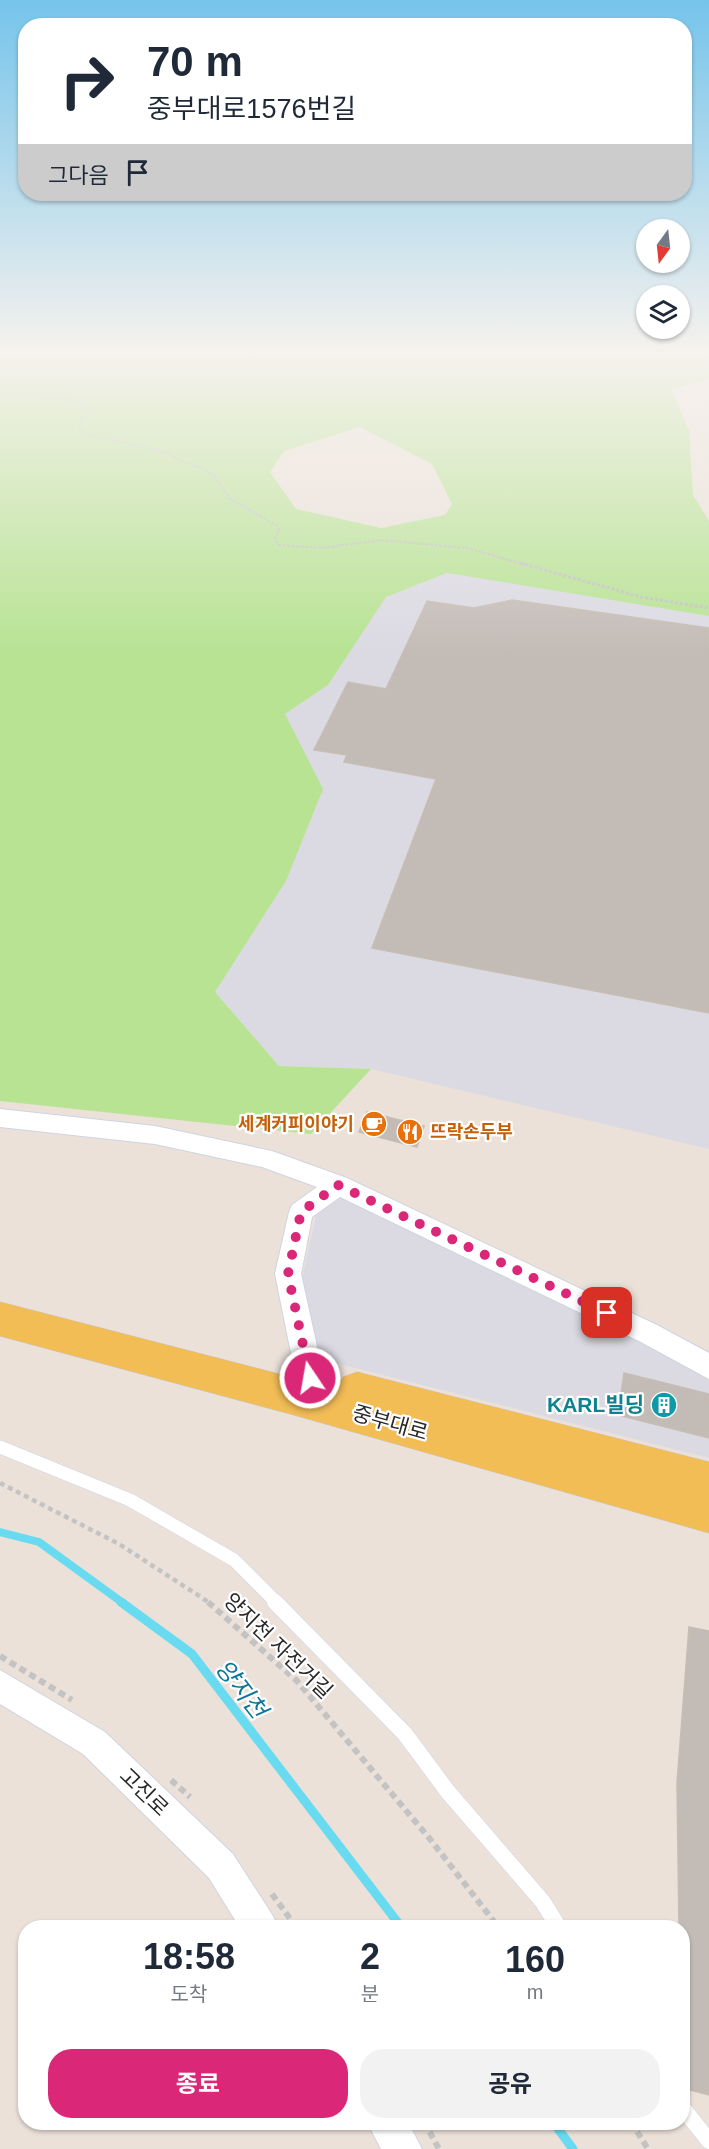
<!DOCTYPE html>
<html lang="ko">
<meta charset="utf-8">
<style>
body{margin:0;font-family:Arial,"Noto Sans KR",sans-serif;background:#f2f2f3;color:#1f2937;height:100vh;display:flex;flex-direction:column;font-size:22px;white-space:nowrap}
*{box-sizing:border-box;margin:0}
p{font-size:20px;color:#747a83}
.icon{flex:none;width:33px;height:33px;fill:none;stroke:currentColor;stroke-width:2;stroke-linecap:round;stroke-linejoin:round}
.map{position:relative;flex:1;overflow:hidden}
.sheet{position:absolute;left:18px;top:1920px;width:672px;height:210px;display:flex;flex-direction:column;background:#fff;border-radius:24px;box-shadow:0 2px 4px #0004}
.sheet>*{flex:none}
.banner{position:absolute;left:18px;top:18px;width:674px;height:183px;border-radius:24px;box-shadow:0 2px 4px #0004;background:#fff;color:#1f2937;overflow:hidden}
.needle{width:39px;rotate:195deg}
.buttons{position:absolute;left:636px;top:219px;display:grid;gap:12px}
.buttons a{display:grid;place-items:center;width:54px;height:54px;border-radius:50%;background:#fff;box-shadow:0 2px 4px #0004;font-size:30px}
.pin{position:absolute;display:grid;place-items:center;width:51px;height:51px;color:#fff;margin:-26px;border-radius:12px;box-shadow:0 3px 9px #0006}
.me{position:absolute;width:66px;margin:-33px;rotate:348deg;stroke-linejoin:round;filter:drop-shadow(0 0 4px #0008)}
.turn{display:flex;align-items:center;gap:21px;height:126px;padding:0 30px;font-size:27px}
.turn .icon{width:78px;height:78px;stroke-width:2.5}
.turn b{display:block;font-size:42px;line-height:51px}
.then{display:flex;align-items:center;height:57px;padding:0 30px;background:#0003;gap:12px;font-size:22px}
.eta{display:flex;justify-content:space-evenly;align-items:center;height:102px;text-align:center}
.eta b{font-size:36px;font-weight:700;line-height:42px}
.button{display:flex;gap:12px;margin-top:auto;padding:12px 30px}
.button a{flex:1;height:69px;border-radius:24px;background:#db2777;color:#fff;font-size:24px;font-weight:700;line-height:69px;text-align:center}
.button a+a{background:#f2f2f3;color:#1f2937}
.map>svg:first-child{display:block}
.industrial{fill:#dbdae3}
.green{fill:#b7e393;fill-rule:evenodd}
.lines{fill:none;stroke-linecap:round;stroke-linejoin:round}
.stream-far1{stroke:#68dbf0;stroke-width:8}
.stream{stroke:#68dbf0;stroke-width:9}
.building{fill:#c3bbb6;stroke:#c6bdb3;stroke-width:1.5}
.service-far1-casing{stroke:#ced4e2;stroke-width:14}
.service-casing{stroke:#ced4e2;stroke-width:17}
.minor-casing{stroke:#ced4e2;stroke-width:2}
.primary-casing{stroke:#c3c3c3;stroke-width:1}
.path-far3{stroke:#c3c3c3;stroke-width:2;stroke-dasharray:3 1.5;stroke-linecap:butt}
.path-far2{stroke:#c3c3c3;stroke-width:3;stroke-dasharray:3 2;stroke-linecap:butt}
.path-far1{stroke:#c3c3c3;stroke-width:4.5;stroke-dasharray:5 4;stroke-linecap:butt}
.path{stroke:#c3c3c3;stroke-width:6;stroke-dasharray:7 4.5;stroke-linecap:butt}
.service-far1{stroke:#fff;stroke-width:13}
.service{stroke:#fff;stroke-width:16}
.minor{fill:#fff;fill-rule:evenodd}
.primary{fill:#f3bd56;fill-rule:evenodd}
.route{stroke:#db2777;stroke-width:10;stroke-dasharray:0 18}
.labels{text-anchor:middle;stroke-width:4.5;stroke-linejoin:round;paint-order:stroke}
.food-label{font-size:18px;font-weight:bold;fill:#c56008;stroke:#fff;text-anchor:end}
.near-culture-label{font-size:21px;font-weight:bold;fill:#0d838f;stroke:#fff;text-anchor:end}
.near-street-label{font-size:21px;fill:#282828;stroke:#fff}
.near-water-label{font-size:24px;font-style:italic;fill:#0b7799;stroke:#fff}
</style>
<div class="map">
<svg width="709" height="2149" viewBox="0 0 709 2149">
<rect width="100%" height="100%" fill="#ebe1d9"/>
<!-- industrial -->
<g class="industrial">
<path d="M 447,573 L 709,616 L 709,1149 L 371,1069 L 279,1066 L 215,992 L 286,881 L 285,714 L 328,685 L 386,597 Z"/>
<path d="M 339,1196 L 644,1340 L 709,1381 L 709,1458 L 320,1359 L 302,1278 L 316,1216 Z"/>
</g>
<!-- green -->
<path class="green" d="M 0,352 L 709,352 L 709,379 L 671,389 L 689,430 L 693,495 L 709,521 L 709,616 L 447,573 L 386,597 L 328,685 L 285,714 L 323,789 L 286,881 L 215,992 L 279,1066 L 371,1069 L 311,1134 L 0,1101 ZM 360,427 L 432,464 L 452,504 L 445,515 L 381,528 L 296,509 L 270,472 L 284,451 Z"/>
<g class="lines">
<!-- stream-far1 -->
<path class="stream-far1" d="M 0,1532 L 39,1542 L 123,1603"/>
<!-- stream -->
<g class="stream">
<path d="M 121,1602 L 192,1654 L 402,1928"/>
<path d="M 553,2122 L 573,2149"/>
</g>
</g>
<!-- building -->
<g class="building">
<path d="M 512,600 L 709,628 L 709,1013 L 372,948 L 436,779 L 344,762 L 347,755 L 314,750 L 348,682 L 386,689 L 427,601 L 474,608 Z"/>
<path d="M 367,1112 L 424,1126 L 417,1147 L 359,1132 Z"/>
<path d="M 624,1373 L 709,1394 L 709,1438 L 618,1415 Z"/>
<path d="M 689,1627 L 709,1631 L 709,2095 L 682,2088 L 682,1928 L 679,1928 L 677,1783 Z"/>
</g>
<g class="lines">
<!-- service-far1 casing -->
<g class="service-far1-casing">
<path id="service-far1" d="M 0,1447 L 130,1500 L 234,1560 L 277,1603"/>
</g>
<!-- service casing -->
<g class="service-casing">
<g id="service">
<path d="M 275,1602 L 405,1734 L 448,1792 L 543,1902 L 559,1928"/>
<path d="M 682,2107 L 709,2141"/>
</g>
</g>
<!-- minor casing -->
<g class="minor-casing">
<g id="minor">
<path d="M 0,1109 L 155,1126 L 272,1151 L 347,1178 L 657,1325 L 709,1353 L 709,1379 L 639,1341 L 340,1197 L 312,1217 L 301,1274 L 324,1378 L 320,1387 L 310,1390 L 300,1387 L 296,1378 L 275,1274 L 289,1212 L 292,1205 L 317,1187 L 262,1167 L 155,1144 L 0,1127 Z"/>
<path d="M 0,1670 L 105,1732 L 233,1854 L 273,1916 L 278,1928 L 240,1928 L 209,1878 L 83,1754 L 0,1704 Z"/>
<path d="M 367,2122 L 408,2122 L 422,2149 L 381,2149 Z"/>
</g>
</g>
<!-- primary casing -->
<g class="primary-casing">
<path id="primary" d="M 0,1302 L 337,1389 L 343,1377 L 357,1372 L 709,1462 L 709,1533 L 294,1415 L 0,1336 Z"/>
</g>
<!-- path-far3 -->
<path class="path-far3" d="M 0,393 C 29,396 62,392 88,408 L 79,423 L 80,429 L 86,434 L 160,451 L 207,471 L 214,476 L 229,498 L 277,526 L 279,529 L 275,539 L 279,545 L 320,548 L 383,540 L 467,548 L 526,565"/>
<!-- path-far2 -->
<path class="path-far2" d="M 520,563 L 641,597 L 709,608"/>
<!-- path-far1 -->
<path class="path-far1" d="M 0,1483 L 119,1544 L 210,1603"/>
<!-- path -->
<g class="path">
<path d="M 208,1602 L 297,1681 L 430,1839 L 499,1928"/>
<path d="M 0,1656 L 72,1700"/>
<path d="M 171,1780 L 190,1797"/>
<path d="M 272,1894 L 297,1928"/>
<path d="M 424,2122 L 439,2149"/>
<path d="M 631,2122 L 648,2149"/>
</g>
<!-- service-far1 -->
<use href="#service-far1" class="service-far1"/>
<!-- service -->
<use href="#service" class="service"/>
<!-- minor -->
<use href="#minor" class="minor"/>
<!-- primary -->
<use href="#primary" class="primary"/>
</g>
<!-- sky -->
<linearGradient id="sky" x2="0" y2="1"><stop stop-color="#75c4eb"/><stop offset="0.54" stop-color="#f6f2ee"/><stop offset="1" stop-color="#f6f2ee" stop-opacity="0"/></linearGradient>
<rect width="709" height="653" fill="url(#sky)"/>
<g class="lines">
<!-- route -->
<path class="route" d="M 310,1378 L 288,1274 L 301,1212 L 338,1185 L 607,1313"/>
</g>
<!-- icons -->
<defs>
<g id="cafe-disc" transform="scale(1.35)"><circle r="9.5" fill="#e8710a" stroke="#fff"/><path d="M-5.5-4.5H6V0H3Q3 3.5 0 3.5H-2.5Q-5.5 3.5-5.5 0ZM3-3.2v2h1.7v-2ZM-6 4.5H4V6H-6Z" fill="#fff"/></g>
<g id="restaurant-disc" transform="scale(1.35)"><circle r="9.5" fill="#e8710a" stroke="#fff"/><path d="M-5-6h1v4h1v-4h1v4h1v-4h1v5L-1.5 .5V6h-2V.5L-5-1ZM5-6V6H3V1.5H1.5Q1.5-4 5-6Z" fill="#fff"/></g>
<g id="building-disc" transform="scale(1.35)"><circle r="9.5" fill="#0f9aa8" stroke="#fff"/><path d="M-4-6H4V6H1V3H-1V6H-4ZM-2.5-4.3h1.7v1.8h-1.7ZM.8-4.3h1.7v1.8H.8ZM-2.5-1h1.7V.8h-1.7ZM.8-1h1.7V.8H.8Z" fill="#fff"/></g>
</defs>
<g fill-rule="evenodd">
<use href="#cafe-disc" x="374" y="1124"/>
<use href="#restaurant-disc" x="410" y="1132"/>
<use href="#building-disc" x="664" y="1405"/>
</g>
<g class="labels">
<!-- food labels -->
<g class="food-label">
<text x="354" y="1130">세계커피이야기</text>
<text x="430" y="1138" text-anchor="start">뜨락손두부</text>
</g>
<!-- near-culture labels -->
<g class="near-culture-label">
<text x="644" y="1412">KARL빌딩</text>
</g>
<!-- near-street labels -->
<g class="near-street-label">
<text transform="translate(390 1423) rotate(16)" y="7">중부대로</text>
<text transform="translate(278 1646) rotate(44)" y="7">양지천 자전거길</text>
<text transform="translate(144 1792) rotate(44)" y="7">고진로</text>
</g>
<!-- near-water labels -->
<g class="near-water-label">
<text transform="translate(241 1689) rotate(52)" y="8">양지천</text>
</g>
</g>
</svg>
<div class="buttons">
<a><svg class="needle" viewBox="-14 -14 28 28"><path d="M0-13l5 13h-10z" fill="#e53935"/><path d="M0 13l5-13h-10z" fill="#747a83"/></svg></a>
<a><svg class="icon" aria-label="layers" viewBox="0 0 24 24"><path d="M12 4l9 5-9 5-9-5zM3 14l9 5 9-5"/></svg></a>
</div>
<div class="pin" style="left:607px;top:1313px;background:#d93025"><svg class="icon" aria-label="arrive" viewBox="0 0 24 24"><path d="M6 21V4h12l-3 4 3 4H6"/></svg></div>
<svg class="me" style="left:310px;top:1378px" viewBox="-20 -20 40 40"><circle r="17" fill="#db2777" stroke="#fff" stroke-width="3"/><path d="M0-11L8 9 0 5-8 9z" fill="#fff"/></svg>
<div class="banner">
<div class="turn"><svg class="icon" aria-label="right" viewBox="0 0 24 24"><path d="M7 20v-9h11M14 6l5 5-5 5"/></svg><div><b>70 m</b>중부대로1576번길</div></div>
<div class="then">그다음<svg class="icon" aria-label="arrive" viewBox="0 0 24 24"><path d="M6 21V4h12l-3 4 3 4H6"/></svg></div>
</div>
<section class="sheet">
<div class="eta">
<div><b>18:58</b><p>도착</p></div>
<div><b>2</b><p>분</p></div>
<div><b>160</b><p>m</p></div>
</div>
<div class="button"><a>종료</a><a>공유</a></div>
</section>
</div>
